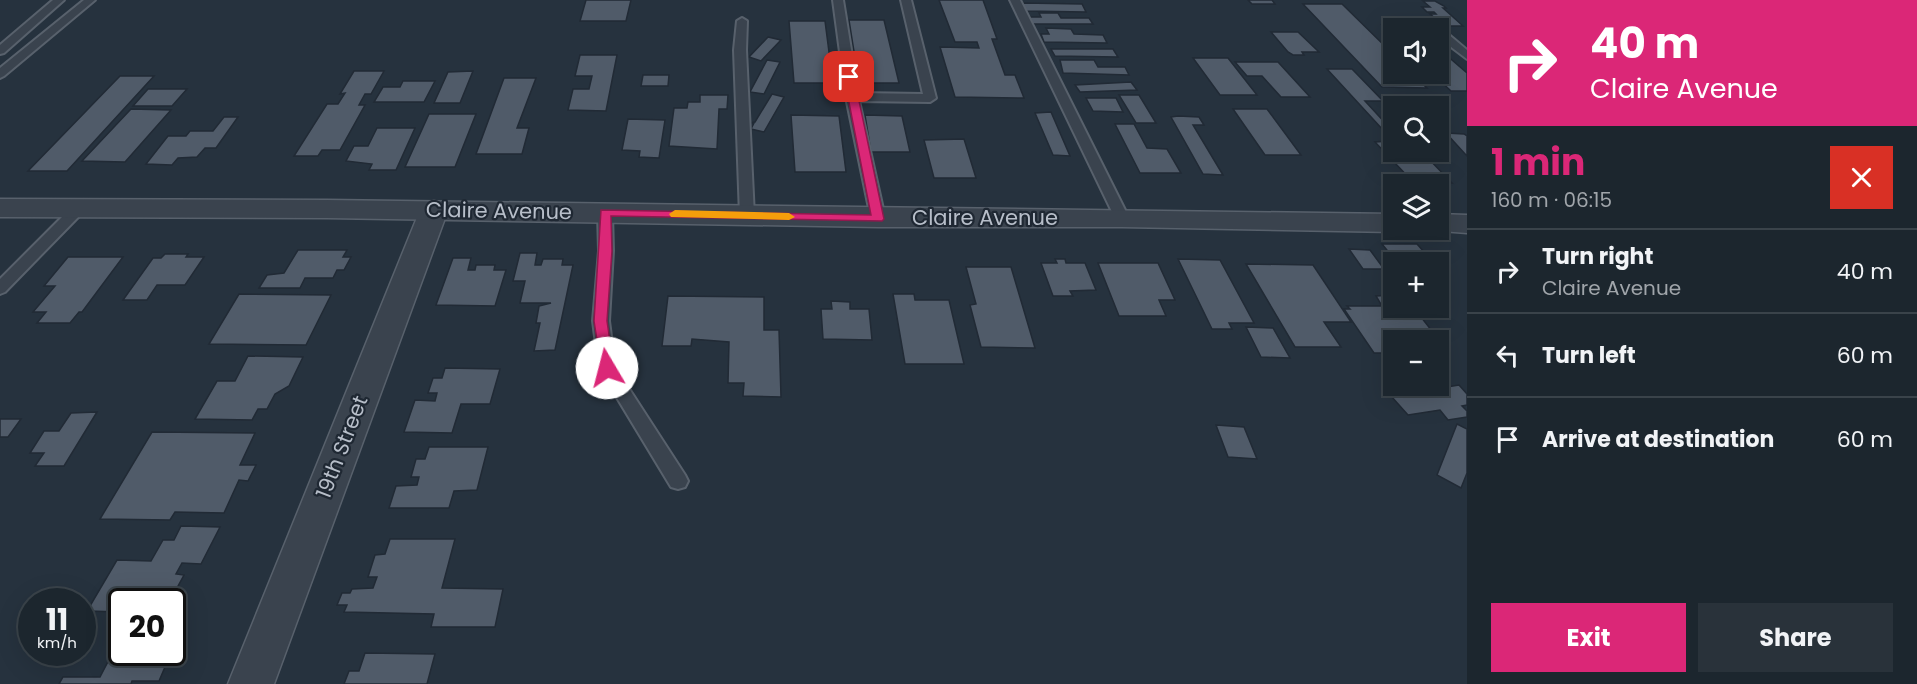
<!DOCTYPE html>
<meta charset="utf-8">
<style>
body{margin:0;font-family:Poppins,sans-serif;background:#29323a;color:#f1f3f6;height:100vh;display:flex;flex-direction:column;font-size:22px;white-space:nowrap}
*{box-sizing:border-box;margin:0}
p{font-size:20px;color:#a0a5aa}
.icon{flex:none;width:33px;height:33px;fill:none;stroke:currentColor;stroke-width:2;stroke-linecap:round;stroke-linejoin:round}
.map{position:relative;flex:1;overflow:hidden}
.sheet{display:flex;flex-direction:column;background:#1c262e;width:450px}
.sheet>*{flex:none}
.top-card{background:#db2777;color:#fff;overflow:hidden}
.buttons{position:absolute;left:1383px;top:18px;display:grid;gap:12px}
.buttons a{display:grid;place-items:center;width:66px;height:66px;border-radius:0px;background:#1c262e;box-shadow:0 6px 24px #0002,0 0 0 2px #3a434a;font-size:30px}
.speed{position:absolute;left:18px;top:588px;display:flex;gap:12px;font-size:30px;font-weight:700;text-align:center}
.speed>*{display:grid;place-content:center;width:78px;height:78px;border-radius:50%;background:#1c262e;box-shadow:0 6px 24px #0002,0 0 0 2px #3a434a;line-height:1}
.speed small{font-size:15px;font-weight:400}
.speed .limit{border:3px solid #111;border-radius:9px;background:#fff;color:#111}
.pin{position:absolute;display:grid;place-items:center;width:51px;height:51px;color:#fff;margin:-26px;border-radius:12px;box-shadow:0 3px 9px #0006}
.me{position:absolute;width:66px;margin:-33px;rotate:352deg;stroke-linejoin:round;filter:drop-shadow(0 0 4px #0008)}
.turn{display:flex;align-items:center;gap:21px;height:126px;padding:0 24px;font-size:27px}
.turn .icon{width:78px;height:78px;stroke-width:2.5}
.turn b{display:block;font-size:42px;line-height:51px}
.round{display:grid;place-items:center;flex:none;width:63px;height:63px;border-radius:0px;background:#29323a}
.headline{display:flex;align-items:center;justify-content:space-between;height:102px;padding:0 24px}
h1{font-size:36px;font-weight:700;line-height:45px;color:#db2777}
.primary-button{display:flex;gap:12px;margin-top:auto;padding:12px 24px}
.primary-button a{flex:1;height:69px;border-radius:0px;background:#db2777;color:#fff;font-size:24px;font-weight:700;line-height:69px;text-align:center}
.primary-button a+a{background:#29323a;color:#f1f3f6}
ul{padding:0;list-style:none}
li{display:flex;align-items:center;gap:18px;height:84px;padding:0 24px;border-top:2px solid #3a434a}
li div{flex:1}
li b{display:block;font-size:22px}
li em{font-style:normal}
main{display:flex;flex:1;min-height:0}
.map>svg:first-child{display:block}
.building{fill:#505b69;stroke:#212a35;stroke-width:1.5}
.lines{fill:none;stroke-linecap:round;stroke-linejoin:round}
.service-casing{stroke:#58616c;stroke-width:4}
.minor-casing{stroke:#58616c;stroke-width:3}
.tertiary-casing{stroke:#58616c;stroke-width:3}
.service{fill:#3a434e;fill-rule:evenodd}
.minor{fill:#3a434e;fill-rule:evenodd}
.tertiary{fill:#3a434e;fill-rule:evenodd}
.route{fill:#db2777;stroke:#8e194d;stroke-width:1.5}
.slow{fill:#f59e0b}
.labels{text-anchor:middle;stroke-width:4.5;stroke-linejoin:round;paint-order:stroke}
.street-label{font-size:21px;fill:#b7bec9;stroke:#1f2833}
</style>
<main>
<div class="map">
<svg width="1467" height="684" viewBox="0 0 1467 684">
<rect width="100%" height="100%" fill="#26323e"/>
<!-- building -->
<g class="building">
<path d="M 586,0 L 631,0 L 626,21 L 580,21 Z"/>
<path d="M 939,0 L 983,0 L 997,39 L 992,39 L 1005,75 L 1015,75 L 1024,98 L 955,97 L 940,47 L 979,48 L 977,42 L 955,42 Z"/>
<path d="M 1248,0 L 1272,0 L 1275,4 L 1252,4 Z"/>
<path d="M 1423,1 L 1435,1 L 1444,6 L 1446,8 L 1443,8 L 1463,26 L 1450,26 L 1441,18 L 1435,18 L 1430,14 L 1436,14 L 1434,12 L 1427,12 L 1422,7 L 1430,7 Z"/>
<path d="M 1022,3 L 1082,4 L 1086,12 L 1025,11 Z"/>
<path d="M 1303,4 L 1342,4 L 1394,55 L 1394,74 L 1412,74 L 1427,88 L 1382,87 Z"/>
<path d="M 1039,13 L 1058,13 L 1061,18 L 1089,18 L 1093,24 L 1032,24 L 1029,17 L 1041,17 Z"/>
<path d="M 849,20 L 884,20 L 899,83 L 859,83 Z"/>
<path d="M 789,21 L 825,21 L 833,83 L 794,83 Z"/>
<path d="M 1382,25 L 1413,25 L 1417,28 L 1394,28 L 1394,36 Z"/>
<path d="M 1046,28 L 1071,29 L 1074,34 L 1103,35 L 1107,43 L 1044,42 L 1041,34 L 1049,34 Z"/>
<path d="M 1271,32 L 1298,32 L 1319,52 L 1302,52 L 1304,55 L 1293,55 L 1288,52 Z"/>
<path d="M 768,37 L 781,40 L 761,61 L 749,57 Z"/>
<path d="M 1438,48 L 1467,73 L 1467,91 L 1451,91 L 1433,74 L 1438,74 Z"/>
<path d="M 1051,49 L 1113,49 L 1118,57 L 1055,56 Z"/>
<path d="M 580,55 L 617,55 L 606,111 L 568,110 L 573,89 L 589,89 L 592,76 L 575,76 Z"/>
<path d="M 1193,58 L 1228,58 L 1257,95 L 1220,95 Z"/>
<path d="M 767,60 L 780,62 L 764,94 L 750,92 Z"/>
<path d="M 1060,60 L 1094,60 L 1098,67 L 1125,67 L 1129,75 L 1063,73 Z"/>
<path d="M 1235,62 L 1278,62 L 1310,97 L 1281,97 L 1262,76 L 1247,76 Z"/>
<path d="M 1327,69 L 1352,69 L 1383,101 L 1365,101 L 1388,126 L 1394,126 L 1394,152 L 1422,152 L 1452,183 L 1414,183 L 1375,142 L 1389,141 L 1383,130 Z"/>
<path d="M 354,71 L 384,71 L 371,94 L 365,94 L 359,105 L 365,105 L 340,150 L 322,150 L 318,156 L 294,156 L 327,104 L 338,104 L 345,93 L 340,94 Z"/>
<path d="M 473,71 L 460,103 L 434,103 L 448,72 Z"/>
<path d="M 643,75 L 669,75 L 668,86 L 641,86 Z"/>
<path d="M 120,76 L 154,76 L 67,171 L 28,171 Z"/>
<path d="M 504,78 L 536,78 L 517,128 L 529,128 L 522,154 L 476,154 Z"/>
<path d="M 403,81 L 435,81 L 424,102 L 374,102 L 383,87 L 400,87 Z"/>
<path d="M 1131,82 L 1137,90 L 1080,92 L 1075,85 Z"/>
<path d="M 148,89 L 187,89 L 172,106 L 133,106 Z"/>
<path d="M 772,94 L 784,97 L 764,132 L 751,129 L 754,123 L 750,123 L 755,122 Z"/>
<path d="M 700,95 L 728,95 L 727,109 L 719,109 L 717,149 L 669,146 L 674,108 L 687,108 L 688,102 L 700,102 Z"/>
<path d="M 1119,95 L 1139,95 L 1156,123 L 1136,123 Z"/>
<path d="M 1086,98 L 1116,98 L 1123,112 L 1093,111 Z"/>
<path d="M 131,109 L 171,110 L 125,162 L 82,161 Z"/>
<path d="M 1233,109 L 1267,109 L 1301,155 L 1265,155 Z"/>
<path d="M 1051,112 L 1070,156 L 1053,155 L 1035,113 Z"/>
<path d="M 429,114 L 476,114 L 455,167 L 405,167 Z"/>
<path d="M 791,115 L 839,116 L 846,172 L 795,172 Z"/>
<path d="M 865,115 L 902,116 L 910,152 L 871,152 Z"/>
<path d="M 1178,116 L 1199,117 L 1204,125 L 1193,125 L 1223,175 L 1203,174 L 1171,117 Z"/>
<path d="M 224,117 L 238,117 L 216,148 L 205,148 L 197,157 L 178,158 L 172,165 L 146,164 L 168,136 L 186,136 L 190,131 L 213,131 Z"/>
<path d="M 628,119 L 665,120 L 659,158 L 639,157 L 640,151 L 622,150 Z"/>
<path d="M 1115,124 L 1134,124 L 1147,148 L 1167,149 L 1181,173 L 1140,173 Z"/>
<path d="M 377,128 L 415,128 L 396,170 L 369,170 L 372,164 L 346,161 L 354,146 L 368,146 Z"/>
<path d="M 1446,133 L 1464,134 L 1467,136 L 1467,156 Z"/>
<path d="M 964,139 L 976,178 L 934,178 L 924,140 Z"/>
<path d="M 1382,244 L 1417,244 L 1433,262 L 1394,262 L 1394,269 L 1387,260 L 1395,260 Z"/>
<path d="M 1349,249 L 1370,250 L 1384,269 L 1363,269 Z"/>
<path d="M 298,250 L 347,250 L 343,257 L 351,257 L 344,270 L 337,270 L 333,278 L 305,278 L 300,288 L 259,288 L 267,275 L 284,273 Z"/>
<path d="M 520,253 L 537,253 L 535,265 L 541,265 L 543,259 L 563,259 L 562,265 L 573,265 L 555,350 L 534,351 L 540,323 L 536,323 L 539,306 L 551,303 L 520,303 L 525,281 L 513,281 Z"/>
<path d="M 165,254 L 188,254 L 186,257 L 204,257 L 185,285 L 157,285 L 147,300 L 123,300 L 153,258 L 161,258 Z"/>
<path d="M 68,257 L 123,257 L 82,312 L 79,312 L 70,323 L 37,323 L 46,312 L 33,312 L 55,286 L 44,286 Z"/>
<path d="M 453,258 L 471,258 L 468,270 L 475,270 L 476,265 L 495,265 L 494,270 L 506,270 L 495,306 L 436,305 Z"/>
<path d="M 1055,259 L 1065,259 L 1066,263 L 1085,263 L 1096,290 L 1070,291 L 1073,296 L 1053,296 L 1041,263 L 1057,263 Z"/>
<path d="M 1178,259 L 1220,260 L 1254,323 L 1229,323 L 1232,329 L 1212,329 Z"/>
<path d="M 1098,263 L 1158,263 L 1175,300 L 1159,300 L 1166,316 L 1119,316 Z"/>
<path d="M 1246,264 L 1313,265 L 1351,322 L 1324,322 L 1341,347 L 1295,347 Z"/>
<path d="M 966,267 L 1011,267 L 1035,348 L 981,347 L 970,305 L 976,304 Z"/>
<path d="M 239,294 L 331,295 L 306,345 L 209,344 Z"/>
<path d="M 893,294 L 914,294 L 915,300 L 949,300 L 964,364 L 905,364 Z"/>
<path d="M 1394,295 L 1394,308 L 1414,308 L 1439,340 L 1394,340 L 1394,353 L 1374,353 L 1344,309 L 1350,309 L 1347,306 L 1382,306 L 1376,296 Z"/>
<path d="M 668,296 L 764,297 L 764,330 L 779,330 L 781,397 L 743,396 L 744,383 L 728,383 L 729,342 L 692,339 L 691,346 L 662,346 Z"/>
<path d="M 831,301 L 850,302 L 850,309 L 869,309 L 872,340 L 823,339 L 821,309 L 832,309 Z"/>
<path d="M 1246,327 L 1273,328 L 1290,358 L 1261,357 Z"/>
<path d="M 248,356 L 303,357 L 289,386 L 275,394 L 267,409 L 258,409 L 252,420 L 195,419 L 217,381 L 235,381 Z"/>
<path d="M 445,368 L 500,369 L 490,404 L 461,404 L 452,433 L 404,432 L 415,400 L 435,401 L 437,393 L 428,393 L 433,378 L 442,378 Z"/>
<path d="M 1459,385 L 1467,394 L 1467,405 L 1462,406 L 1467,411 L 1467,417 L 1448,420 L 1440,410 L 1408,415 L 1391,396 Z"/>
<path d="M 97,412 L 64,466 L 35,466 L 44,453 L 30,453 L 44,431 L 59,431 L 71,413 Z"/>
<path d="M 0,419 L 21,419 L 8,437 L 0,437 Z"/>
<path d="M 1457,424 L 1467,429 L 1467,473 L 1461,488 L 1437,475 Z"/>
<path d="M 1216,425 L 1244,427 L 1257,459 L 1228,457 Z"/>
<path d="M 152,432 L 255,433 L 240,465 L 256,465 L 248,481 L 239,480 L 224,513 L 175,512 L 170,520 L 100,519 Z"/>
<path d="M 429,447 L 488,447 L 477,490 L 454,491 L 449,508 L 389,508 L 396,486 L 417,485 L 419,477 L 411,477 L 416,459 L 425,459 Z"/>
<path d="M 181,526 L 220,527 L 201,564 L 182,563 L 176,574 L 184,575 L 172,597 L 163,597 L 161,602 L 122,602 L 122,612 L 87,611 L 117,560 L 151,561 L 163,540 L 174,540 Z"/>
<path d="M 390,539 L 455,539 L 442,588 L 503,589 L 495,627 L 431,627 L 434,614 L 344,612 L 347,605 L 337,605 L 342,593 L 350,593 L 352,589 L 373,588 L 377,577 L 368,577 L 375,555 L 385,554 Z"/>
<path d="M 113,652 L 171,653 L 159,681 L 132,681 L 131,684 L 59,684 L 63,677 L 100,677 Z"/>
<path d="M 365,653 L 435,654 L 427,684 L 344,684 L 349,671 L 359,671 Z"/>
</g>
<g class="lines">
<!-- service casing -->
<g class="service-casing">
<g id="service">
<path d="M 53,0 L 64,0 L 4,53 L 0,54 L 0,45 Z"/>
<path d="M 84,0 L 95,0 L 4,76 L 0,78 L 0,68 Z"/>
<path d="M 833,0 L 843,0 L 858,93 L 923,94 L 901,0 L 911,0 L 936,98 L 930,102 L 859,101 L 885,218 L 878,223 L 871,218 L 846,97 Z"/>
<path d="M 1010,0 L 1020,0 L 1129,218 L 1127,221 L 1122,223 L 1115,218 Z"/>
<path d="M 742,18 L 747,21 L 746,50 L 754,216 L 747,221 L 740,216 L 734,50 L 737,21 Z"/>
<path d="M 1435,28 L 1442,29 L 1467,50 L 1467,59 L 1438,37 L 1438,28 Z"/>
<path d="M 79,203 L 86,208 L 84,211 L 5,292 L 0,294 L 0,279 L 74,205 Z"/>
<path d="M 605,208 L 612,213 L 613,251 L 609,321 L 615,367 L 685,475 L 688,481 L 685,487 L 678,489 L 671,487 L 599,368 L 593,321 L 599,251 L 598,213 Z"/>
</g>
</g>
<!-- minor casing -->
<g class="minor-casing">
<path id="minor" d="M 434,201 L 444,204 L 448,210 L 274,684 L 228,684 L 420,210 L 424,204 Z"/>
</g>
<!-- tertiary casing -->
<g class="tertiary-casing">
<g id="tertiary">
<path d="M 0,199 L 327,200 L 1394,214 L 1394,230 L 1404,230 L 1394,232 L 1122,227 L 878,227 L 327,218 L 0,217 Z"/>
<path d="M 1438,214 L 1467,215 L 1467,233 L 1428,230 L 1438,230 Z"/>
</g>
</g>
<!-- service -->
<use href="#service" class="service"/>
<!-- minor -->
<use href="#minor" class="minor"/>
<!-- tertiary -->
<use href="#tertiary" class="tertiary"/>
</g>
<!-- route -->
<path class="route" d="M 849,74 L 854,77 L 884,219 L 882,221 L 611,216 L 612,251 L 607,321 L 614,368 L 607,374 L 602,372 L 594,321 L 601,210 L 871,215 L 844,77 Z"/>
<!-- slow -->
<path class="slow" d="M 675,210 L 789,213 L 795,217 L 789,220 L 671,217 L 669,214 Z"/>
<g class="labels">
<!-- street labels -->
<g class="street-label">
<text transform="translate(499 211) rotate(1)" y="7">Claire Avenue</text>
<text x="985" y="225">Claire Avenue</text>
<text transform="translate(342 447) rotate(-69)" y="7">19th Street</text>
</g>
</g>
</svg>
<div class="buttons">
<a><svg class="icon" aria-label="sound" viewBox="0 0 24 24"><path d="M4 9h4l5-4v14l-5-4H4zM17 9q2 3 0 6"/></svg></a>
<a><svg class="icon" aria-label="search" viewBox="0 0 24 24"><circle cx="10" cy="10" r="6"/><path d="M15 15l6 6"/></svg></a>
<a><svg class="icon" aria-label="layers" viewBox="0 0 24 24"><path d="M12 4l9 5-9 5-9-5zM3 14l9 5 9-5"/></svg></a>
<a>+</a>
<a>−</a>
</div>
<div class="speed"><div>11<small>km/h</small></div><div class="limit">20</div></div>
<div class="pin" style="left:849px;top:77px;background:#d93025"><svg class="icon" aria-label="arrive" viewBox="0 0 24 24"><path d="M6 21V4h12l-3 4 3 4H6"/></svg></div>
<svg class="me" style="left:607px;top:368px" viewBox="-20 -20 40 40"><circle r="19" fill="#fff"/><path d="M0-13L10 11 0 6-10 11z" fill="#db2777"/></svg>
</div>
<section class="sheet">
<div class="top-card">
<div class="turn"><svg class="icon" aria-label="right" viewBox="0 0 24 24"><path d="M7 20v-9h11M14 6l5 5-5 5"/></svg><div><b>40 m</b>Claire Avenue</div></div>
</div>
<div class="headline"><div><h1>1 min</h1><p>160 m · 06:15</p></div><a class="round" style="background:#d93025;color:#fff"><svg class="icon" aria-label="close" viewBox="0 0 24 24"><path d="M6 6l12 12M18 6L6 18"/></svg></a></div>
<ul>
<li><svg class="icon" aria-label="right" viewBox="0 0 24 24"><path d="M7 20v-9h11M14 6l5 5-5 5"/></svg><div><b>Turn right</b><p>Claire Avenue</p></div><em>40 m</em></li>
<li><svg class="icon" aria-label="left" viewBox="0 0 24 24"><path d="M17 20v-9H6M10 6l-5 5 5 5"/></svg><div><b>Turn left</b></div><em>60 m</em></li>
<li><svg class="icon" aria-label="arrive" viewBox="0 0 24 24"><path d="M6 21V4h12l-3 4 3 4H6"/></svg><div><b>Arrive at destination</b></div><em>60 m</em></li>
</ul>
<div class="primary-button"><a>Exit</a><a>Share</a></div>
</section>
</main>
